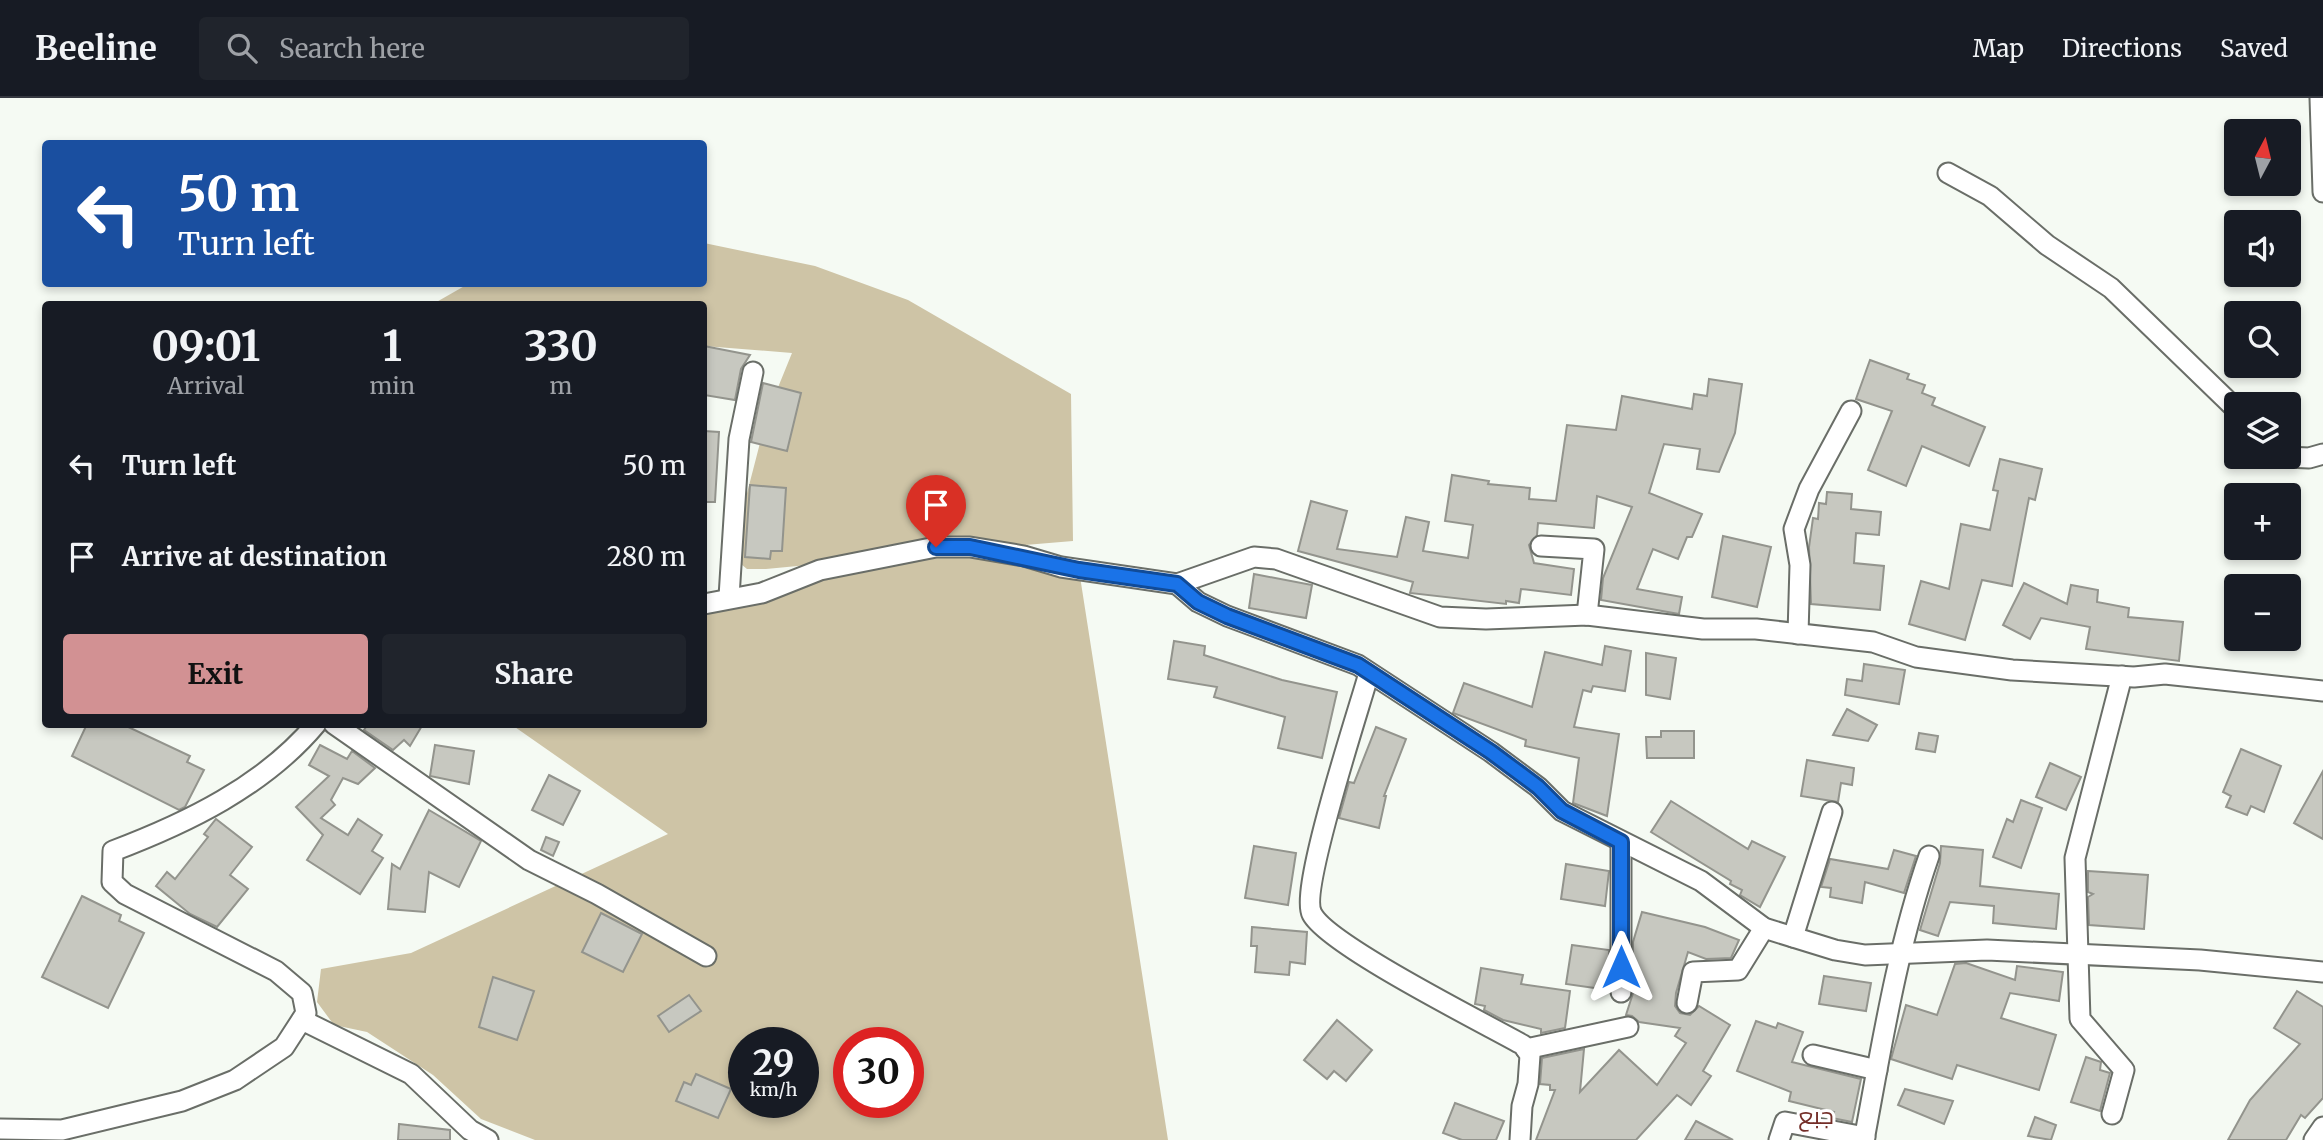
<!DOCTYPE html>
<meta charset="utf-8">
<style>
body{margin:0;font-family:Merriweather,Cairo,serif;background:#20242c;color:#f1f3f6;height:100vh;display:flex;flex-direction:column;font-size:26px;white-space:nowrap}
*{box-sizing:border-box;margin:0}
p{font-size:23px;color:#9ea1a6}
.icon{flex:none;width:38px;height:38px;fill:none;stroke:currentColor;stroke-width:2;stroke-linecap:round;stroke-linejoin:round}
.map{position:relative;flex:1;overflow:hidden}
.side{position:absolute;left:42px;top:203px;width:665px;height:427px;display:flex;flex-direction:column;background:#171b24;border-radius:7px;box-shadow:0 4px 10px #0003}
.side>*{flex:none}
.guide{position:absolute;left:42px;top:42px;width:665px;height:147px;border-radius:7px;box-shadow:0 4px 10px #0003;background:#1a4fa0;color:#fff;overflow:hidden}
.needle{width:46px;rotate:7deg}
.buttons{position:absolute;left:2224px;top:21px;display:grid;gap:14px}
.buttons a{display:grid;place-items:center;width:77px;height:77px;border-radius:7px;background:#171b24;box-shadow:0 4px 10px #0003;font-size:35px}
.speed{position:absolute;left:728px;top:929px;display:flex;gap:14px;font-size:35px;font-weight:700;text-align:center}
.speed>*{display:grid;place-content:center;width:91px;height:91px;border-radius:50%;background:#171b24;box-shadow:0 4px 10px #0003;line-height:1}
.speed small{font-size:18px;font-weight:400}
.speed .limit{border:10px solid #d22;background:#fff;color:#111}
.pin{position:absolute;display:grid;place-items:center;width:60px;height:60px;color:#fff;margin:-72px -30px;border-radius:50% 50% 50% 0;rotate:-45deg;box-shadow:0 0 7px #0007}
.pin .icon{rotate:45deg}
.me{position:absolute;width:77px;margin:-38px;rotate:0deg;stroke-linejoin:round;filter:drop-shadow(0 0 5px #0008)}
.turn{display:flex;align-items:center;gap:24px;height:147px;padding:0 21px;font-size:32px}
.turn .icon{width:91px;height:91px;stroke-width:2.5}
.turn b{display:block;font-size:49px;line-height:60px}
.eta{display:flex;justify-content:space-evenly;align-items:center;height:119px;text-align:center}
.eta b{font-size:42px;font-weight:700;line-height:49px}
.cta{display:flex;gap:14px;margin-top:auto;padding:14px 21px}
.cta a{flex:1;height:80px;border-radius:7px;background:#d29193;color:#111;font-size:28px;font-weight:700;line-height:80px;text-align:center}
.cta a+a{background:#20242c;color:#f1f3f6}
ul{padding:0;list-style:none}
li{display:flex;align-items:center;gap:21px;height:91px;padding:0 21px}
li div{flex:1}
li b{display:block;font-size:26px}
li em{font-style:normal}
header{display:flex;align-items:center;gap:42px;box-sizing:border-box;height:98px;padding:0 35px;background:#171b24;border-bottom:2px solid #363941}
header strong{font-size:33px}
nav{display:flex;gap:38px;margin-inline-start:auto;font-size:24px}
.search{width:490px;height:63px;background:#20242c;display:flex;align-items:center;gap:18px;box-sizing:border-box;padding:0 24px;border-radius:7px;color:#9ea1a6;font-size:26px}
.map>svg:first-child{display:block}
.green{fill:#cec4a6;fill-rule:evenodd}
.building{fill:#c7c8c0;stroke:#93948d;stroke-width:2}
.lines{fill:none;stroke-linecap:round;stroke-linejoin:round}
.street-casing{stroke:#6a6e68;stroke-width:23}
.street{stroke:#fff;stroke-width:19}
.route-casing{stroke:#114b97;stroke-width:18}
.route{stroke:#1a73e8;stroke-width:12}
.labels{text-anchor:middle;stroke-width:6;stroke-linejoin:round;paint-order:stroke}
.quarter-label{font-size:24px;fill:#742e28;stroke:#fff}
</style>
<header>
<strong>Beeline</strong>
<div class="search"><svg class="icon" aria-label="search" viewBox="0 0 24 24"><circle cx="10" cy="10" r="6"/><path d="M15 15l6 6"/></svg>Search here</div>
<nav><a>Map</a><a>Directions</a><a>Saved</a></nav>
</header>
<div class="map">
<svg width="2323" height="1042" viewBox="0 0 2323 1042">
<rect width="100%" height="100%" fill="#f5faf3"/>
<!-- green -->
<path class="green" d="M 704,145 L 815,168 L 908,202 L 1071,296 L 1073,443 L 979,451 L 1079,472 L 1168,1042 L 535,1042 L 481,1021 L 433,977 L 367,934 L 334,927 L 317,904 L 321,871 L 411,855 L 668,736 L 512,627 L 704,626 L 704,503 L 871,461 L 766,471 L 747,471 L 736,462 L 745,403 L 768,314 L 792,255 L 704,248 L 704,206 L 433,206 L 468,186 L 704,186 ZM 744,945 L 803,945 L 803,1004 L 744,1004 ZM 849,945 L 908,945 L 908,1004 L 849,1004 Z"/>
<!-- building -->
<g class="building">
<path d="M 704,248 L 750,257 L 741,271 L 735,302 L 704,297 Z"/>
<path d="M 1870,262 L 1909,276 L 1907,281 L 1925,287 L 1922,295 L 1935,300 L 1932,307 L 1985,329 L 1969,368 L 1922,348 L 1906,388 L 1868,372 L 1892,313 L 1856,301 Z"/>
<path d="M 1709,281 L 1742,286 L 1735,335 L 1719,374 L 1697,371 L 1700,351 L 1664,346 L 1649,395 L 1702,416 L 1692,439 L 1687,439 L 1678,461 L 1653,451 L 1637,491 L 1682,499 L 1679,516 L 1601,502 L 1603,480 L 1632,409 L 1597,398 L 1594,430 L 1538,425 L 1537,437 L 1529,447 L 1534,465 L 1574,471 L 1571,497 L 1521,491 L 1519,505 L 1506,503 L 1506,506 L 1410,495 L 1413,484 L 1298,453 L 1311,403 L 1347,413 L 1337,451 L 1397,459 L 1406,419 L 1429,424 L 1423,453 L 1468,460 L 1473,427 L 1445,423 L 1452,377 L 1489,383 L 1488,386 L 1530,390 L 1529,401 L 1556,403 L 1567,327 L 1616,332 L 1622,298 L 1692,311 L 1694,296 L 1707,298 Z"/>
<path d="M 763,285 L 801,295 L 787,353 L 751,344 Z"/>
<path d="M 704,333 L 719,334 L 715,404 L 704,404 Z"/>
<path d="M 2000,361 L 2042,371 L 2035,402 L 2029,400 L 2012,488 L 1982,482 L 1965,542 L 1909,526 L 1921,483 L 1949,491 L 1961,426 L 1990,432 L 1998,393 L 1993,392 Z"/>
<path d="M 750,387 L 786,390 L 782,453 L 771,453 L 770,461 L 745,459 Z"/>
<path d="M 1827,394 L 1852,396 L 1851,411 L 1881,414 L 1879,437 L 1856,435 L 1854,465 L 1884,468 L 1880,512 L 1811,506 L 1809,449 L 1813,420 L 1818,421 L 1819,405 L 1826,406 Z"/>
<path d="M 1723,438 L 1771,449 L 1757,509 L 1712,499 Z"/>
<path d="M 1254,476 L 1312,487 L 1306,520 L 1249,510 Z"/>
<path d="M 2024,485 L 2067,506 L 2071,487 L 2098,492 L 2097,504 L 2129,510 L 2128,519 L 2183,524 L 2179,563 L 2086,551 L 2090,529 L 2041,520 L 2030,541 L 2003,527 Z"/>
<path d="M 1174,543 L 1205,548 L 1204,557 L 1282,582 L 1337,594 L 1322,660 L 1278,650 L 1285,619 L 1214,599 L 1217,589 L 1168,581 Z"/>
<path d="M 1605,548 L 1631,553 L 1625,593 L 1593,588 L 1591,594 L 1583,592 L 1574,629 L 1619,636 L 1607,718 L 1573,705 L 1579,660 L 1525,648 L 1526,642 L 1453,615 L 1464,585 L 1532,609 L 1545,554 L 1602,567 Z"/>
<path d="M 1646,555 L 1676,560 L 1670,601 L 1646,597 Z"/>
<path d="M 1864,566 L 1905,572 L 1899,606 L 1845,597 L 1847,581 L 1862,583 Z"/>
<path d="M 1847,611 L 1877,627 L 1868,643 L 1833,637 Z"/>
<path d="M 87,626 L 122,626 L 190,658 L 187,664 L 204,672 L 185,709 L 179,712 L 72,658 Z"/>
<path d="M 368,626 L 423,626 L 410,648 L 404,642 L 393,652 L 364,632 Z"/>
<path d="M 1376,629 L 1406,641 L 1384,698 L 1386,698 L 1379,730 L 1339,720 L 1349,684 L 1354,685 Z"/>
<path d="M 1661,633 L 1694,633 L 1694,660 L 1647,660 L 1646,639 L 1661,639 Z"/>
<path d="M 1919,635 L 1938,638 L 1935,654 L 1916,651 Z"/>
<path d="M 320,647 L 347,661 L 352,653 L 375,670 L 358,686 L 343,680 L 331,702 L 335,707 L 321,720 L 348,737 L 358,721 L 382,737 L 372,753 L 383,760 L 360,796 L 307,762 L 323,737 L 296,709 L 329,678 L 309,667 Z"/>
<path d="M 435,647 L 474,653 L 469,686 L 430,678 Z"/>
<path d="M 2241,651 L 2281,668 L 2264,714 L 2251,708 L 2247,717 L 2226,709 L 2231,698 L 2223,694 Z"/>
<path d="M 1807,662 L 1854,670 L 1852,687 L 1841,685 L 1838,704 L 1801,698 Z"/>
<path d="M 2050,665 L 2081,679 L 2066,712 L 2036,699 Z"/>
<path d="M 2323,673 L 2323,741 L 2294,725 Z"/>
<path d="M 549,677 L 580,693 L 563,727 L 532,712 Z"/>
<path d="M 2021,702 L 2042,710 L 2021,770 L 1993,759 L 2007,721 L 2013,724 Z"/>
<path d="M 1671,703 L 1748,751 L 1752,743 L 1785,759 L 1760,809 L 1740,797 L 1742,792 L 1730,786 L 1731,783 L 1651,734 Z"/>
<path d="M 429,712 L 481,743 L 459,789 L 429,774 L 425,814 L 388,811 L 392,766 L 400,771 Z"/>
<path d="M 216,721 L 252,749 L 230,777 L 248,791 L 217,829 L 190,816 L 156,788 L 167,774 L 175,781 L 208,739 L 204,736 Z"/>
<path d="M 546,739 L 559,744 L 553,758 L 541,752 Z"/>
<path d="M 1254,748 L 1296,755 L 1288,807 L 1245,800 Z"/>
<path d="M 1941,748 L 1983,752 L 1980,788 L 2059,796 L 2056,831 L 1993,825 L 1994,808 L 1950,804 L 1938,838 L 1920,832 L 1940,765 Z"/>
<path d="M 1894,752 L 1916,758 L 1904,795 L 1865,784 L 1862,805 L 1830,799 L 1831,790 L 1821,789 L 1830,761 L 1888,771 Z"/>
<path d="M 1566,766 L 1609,773 L 1605,808 L 1561,801 Z"/>
<path d="M 2088,773 L 2148,777 L 2144,831 L 2089,827 L 2088,799 L 2093,796 L 2088,794 Z"/>
<path d="M 82,798 L 121,817 L 119,823 L 144,835 L 108,910 L 42,879 Z"/>
<path d="M 1642,814 L 1705,829 L 1739,842 L 1731,860 L 1706,861 L 1688,854 L 1676,895 L 1675,908 L 1680,915 L 1690,917 L 1699,908 L 1730,927 L 1703,973 L 1711,978 L 1691,1007 L 1677,997 L 1636,1042 L 1536,1042 L 1555,992 L 1550,992 L 1550,987 L 1540,986 L 1542,960 L 1584,951 L 1580,994 L 1619,952 L 1657,987 L 1686,945 L 1675,938 L 1680,930 L 1639,924 L 1632,918 L 1626,917 L 1633,895 L 1633,844 Z"/>
<path d="M 601,815 L 642,836 L 623,874 L 582,854 Z"/>
<path d="M 1252,829 L 1307,834 L 1305,866 L 1290,864 L 1289,877 L 1255,874 L 1257,848 L 1251,848 Z"/>
<path d="M 1572,847 L 1609,852 L 1609,892 L 1566,886 Z"/>
<path d="M 1966,865 L 2015,882 L 2017,868 L 2063,874 L 2059,903 L 2010,895 L 2001,920 L 2056,937 L 2039,992 L 1957,967 L 1952,981 L 1891,961 L 1906,907 L 1937,917 L 1955,866 Z"/>
<path d="M 1481,870 L 1523,877 L 1521,886 L 1570,893 L 1565,930 L 1541,935 L 1541,931 L 1503,922 L 1484,912 L 1485,908 L 1475,906 Z"/>
<path d="M 1824,878 L 1871,885 L 1866,913 L 1819,906 Z"/>
<path d="M 493,879 L 534,893 L 517,942 L 479,929 Z"/>
<path d="M 2297,893 L 2323,909 L 2323,1000 L 2305,1020 L 2301,1017 L 2286,1042 L 2228,1042 L 2250,1002 L 2300,946 L 2274,930 Z"/>
<path d="M 689,897 L 701,913 L 669,934 L 658,918 Z"/>
<path d="M 1337,922 L 1372,952 L 1346,983 L 1334,973 L 1327,981 L 1304,962 Z"/>
<path d="M 1756,923 L 1776,930 L 1778,925 L 1803,934 L 1792,964 L 1861,981 L 1852,1024 L 1832,1020 L 1834,1014 L 1789,1003 L 1791,994 L 1737,973 Z"/>
<path d="M 2086,959 L 2101,964 L 2100,972 L 2110,975 L 2100,1013 L 2071,1004 Z"/>
<path d="M 696,976 L 731,991 L 718,1020 L 676,1003 L 684,984 L 691,987 Z"/>
<path d="M 1905,991 L 1953,1003 L 1944,1026 L 1898,1007 Z"/>
<path d="M 1455,1005 L 1504,1023 L 1496,1042 L 1462,1042 L 1443,1035 Z"/>
<path d="M 2035,1019 L 2056,1027 L 2051,1042 L 2028,1038 Z"/>
<path d="M 1696,1023 L 1733,1042 L 1685,1042 Z"/>
<path d="M 399,1026 L 450,1032 L 450,1042 L 398,1042 Z"/>
</g>
<g class="lines">
<!-- street casing -->
<g class="street-casing">
<g id="street">
<path d="M 2320,0 L 2323,94"/>
<path d="M 1948,75 L 1990,98 L 2047,147 L 2111,190 L 2236,311"/>
<path d="M 2286,359 L 2309,360 L 2323,356"/>
<path d="M 1541,448 L 1594,451 L 1587,517"/>
<path d="M 1177,486 L 1198,504 L 1227,518 L 1358,567 L 1491,654 L 1538,689 L 1562,713 L 1701,783 L 1764,830 L 1835,852 L 1865,857 L 1987,852 L 2200,862 L 2323,874"/>
<path d="M 729,499 L 739,341 L 753,274"/>
<path d="M 704,506 L 762,495 L 820,472 L 936,449 L 970,449 L 1024,458 L 1061,469 L 1177,486 L 1254,459 L 1276,461 L 1440,519 L 1486,521 L 1587,517 L 1703,531 L 1756,531 L 1873,544 L 1916,559 L 2012,572 L 2134,579 L 2165,576 L 2323,593"/>
<path d="M 1798,536 L 1800,467 L 1794,431 L 1809,391 L 1851,313"/>
<path d="M 1369,575 C 1359,611 1299,792 1312,816 C 1328,847 1484,925 1523,947 L 1530,957 L 1528,986 L 1522,1008 L 1520,1042"/>
<path d="M 334,626 L 529,762 L 597,796 L 706,858"/>
<path d="M 1621,744 L 1621,894"/>
<path d="M 1793,839 L 1832,714"/>
<path d="M 1687,905 L 1693,874 L 1738,872 L 1764,830"/>
<path d="M 302,922 L 411,976 L 470,1032 L 488,1042"/>
<path d="M 1526,951 L 1628,929"/>
<path d="M 1813,957 L 1877,972"/>
<path d="M 2112,1016 L 2124,972 L 2080,921 L 2075,760 L 2122,578"/>
<path d="M 0,1031 L 62,1032 L 182,1003 L 235,982 L 284,949 L 306,915 L 302,895 L 276,873 L 125,796 L 112,784 L 113,753 C 187,725 264,688 316,626"/>
<path d="M 1779,1042 L 1785,1024 L 1865,1039"/>
<path d="M 1864,1042 C 1882,946 1897,850 1929,758"/>
<path d="M 2314,1042 L 2323,1029"/>
</g>
</g>
<!-- street -->
<use href="#street" class="street"/>
</g>
<g class="lines">
<!-- route casing -->
<g class="route-casing">
<path id="route" d="M 936,449 L 970,449 L 1079,472 L 1177,486 L 1198,504 L 1227,518 L 1358,567 L 1491,654 L 1538,689 L 1562,713 L 1621,744 L 1621,869"/>
</g>
<!-- route -->
<use href="#route" class="route"/>
</g>
<g class="labels">
<!-- quarter labels -->
<g class="quarter-label">
<text x="1816" y="1026">جبع</text>
</g>
</g>
</svg>
<div class="buttons">
<a><svg class="needle" viewBox="-14 -14 28 28"><path d="M0-13l5 13h-10z" fill="#e53935"/><path d="M0 13l5-13h-10z" fill="#9ea1a6"/></svg></a>
<a><svg class="icon" aria-label="sound" viewBox="0 0 24 24"><path d="M4 9h4l5-4v14l-5-4H4zM17 9q2 3 0 6"/></svg></a>
<a><svg class="icon" aria-label="search" viewBox="0 0 24 24"><circle cx="10" cy="10" r="6"/><path d="M15 15l6 6"/></svg></a>
<a><svg class="icon" aria-label="layers" viewBox="0 0 24 24"><path d="M12 4l9 5-9 5-9-5zM3 14l9 5 9-5"/></svg></a>
<a>+</a>
<a>−</a>
</div>
<div class="speed"><div>29<small>km/h</small></div><div class="limit">30</div></div>
<div class="pin" style="left:936px;top:449px;background:#d93025"><svg class="icon" aria-label="arrive" viewBox="0 0 24 24"><path d="M6 21V4h12l-3 4 3 4H6"/></svg></div>
<svg class="me" style="left:1621px;top:869px" viewBox="-20 -20 40 40"><path d="M0-17L14 15 0 8-14 15z" fill="#1a73e8" stroke="#fff" stroke-width="4"/></svg>
<div class="guide">
<div class="turn"><svg class="icon" aria-label="left" viewBox="0 0 24 24"><path d="M17 20v-9H6M10 6l-5 5 5 5"/></svg><div><b>50 m</b>Turn left</div></div>
</div>
<section class="side">
<div class="eta">
<div><b>09:01</b><p>Arrival</p></div>
<div><b>1</b><p>min</p></div>
<div><b>330</b><p>m</p></div>
</div>
<ul>
<li><svg class="icon" aria-label="left" viewBox="0 0 24 24"><path d="M17 20v-9H6M10 6l-5 5 5 5"/></svg><div><b>Turn left</b></div><em>50 m</em></li>
<li><svg class="icon" aria-label="arrive" viewBox="0 0 24 24"><path d="M6 21V4h12l-3 4 3 4H6"/></svg><div><b>Arrive at destination</b></div><em>280 m</em></li>
</ul>
<div class="cta"><a>Exit</a><a>Share</a></div>
</section>
</div>
